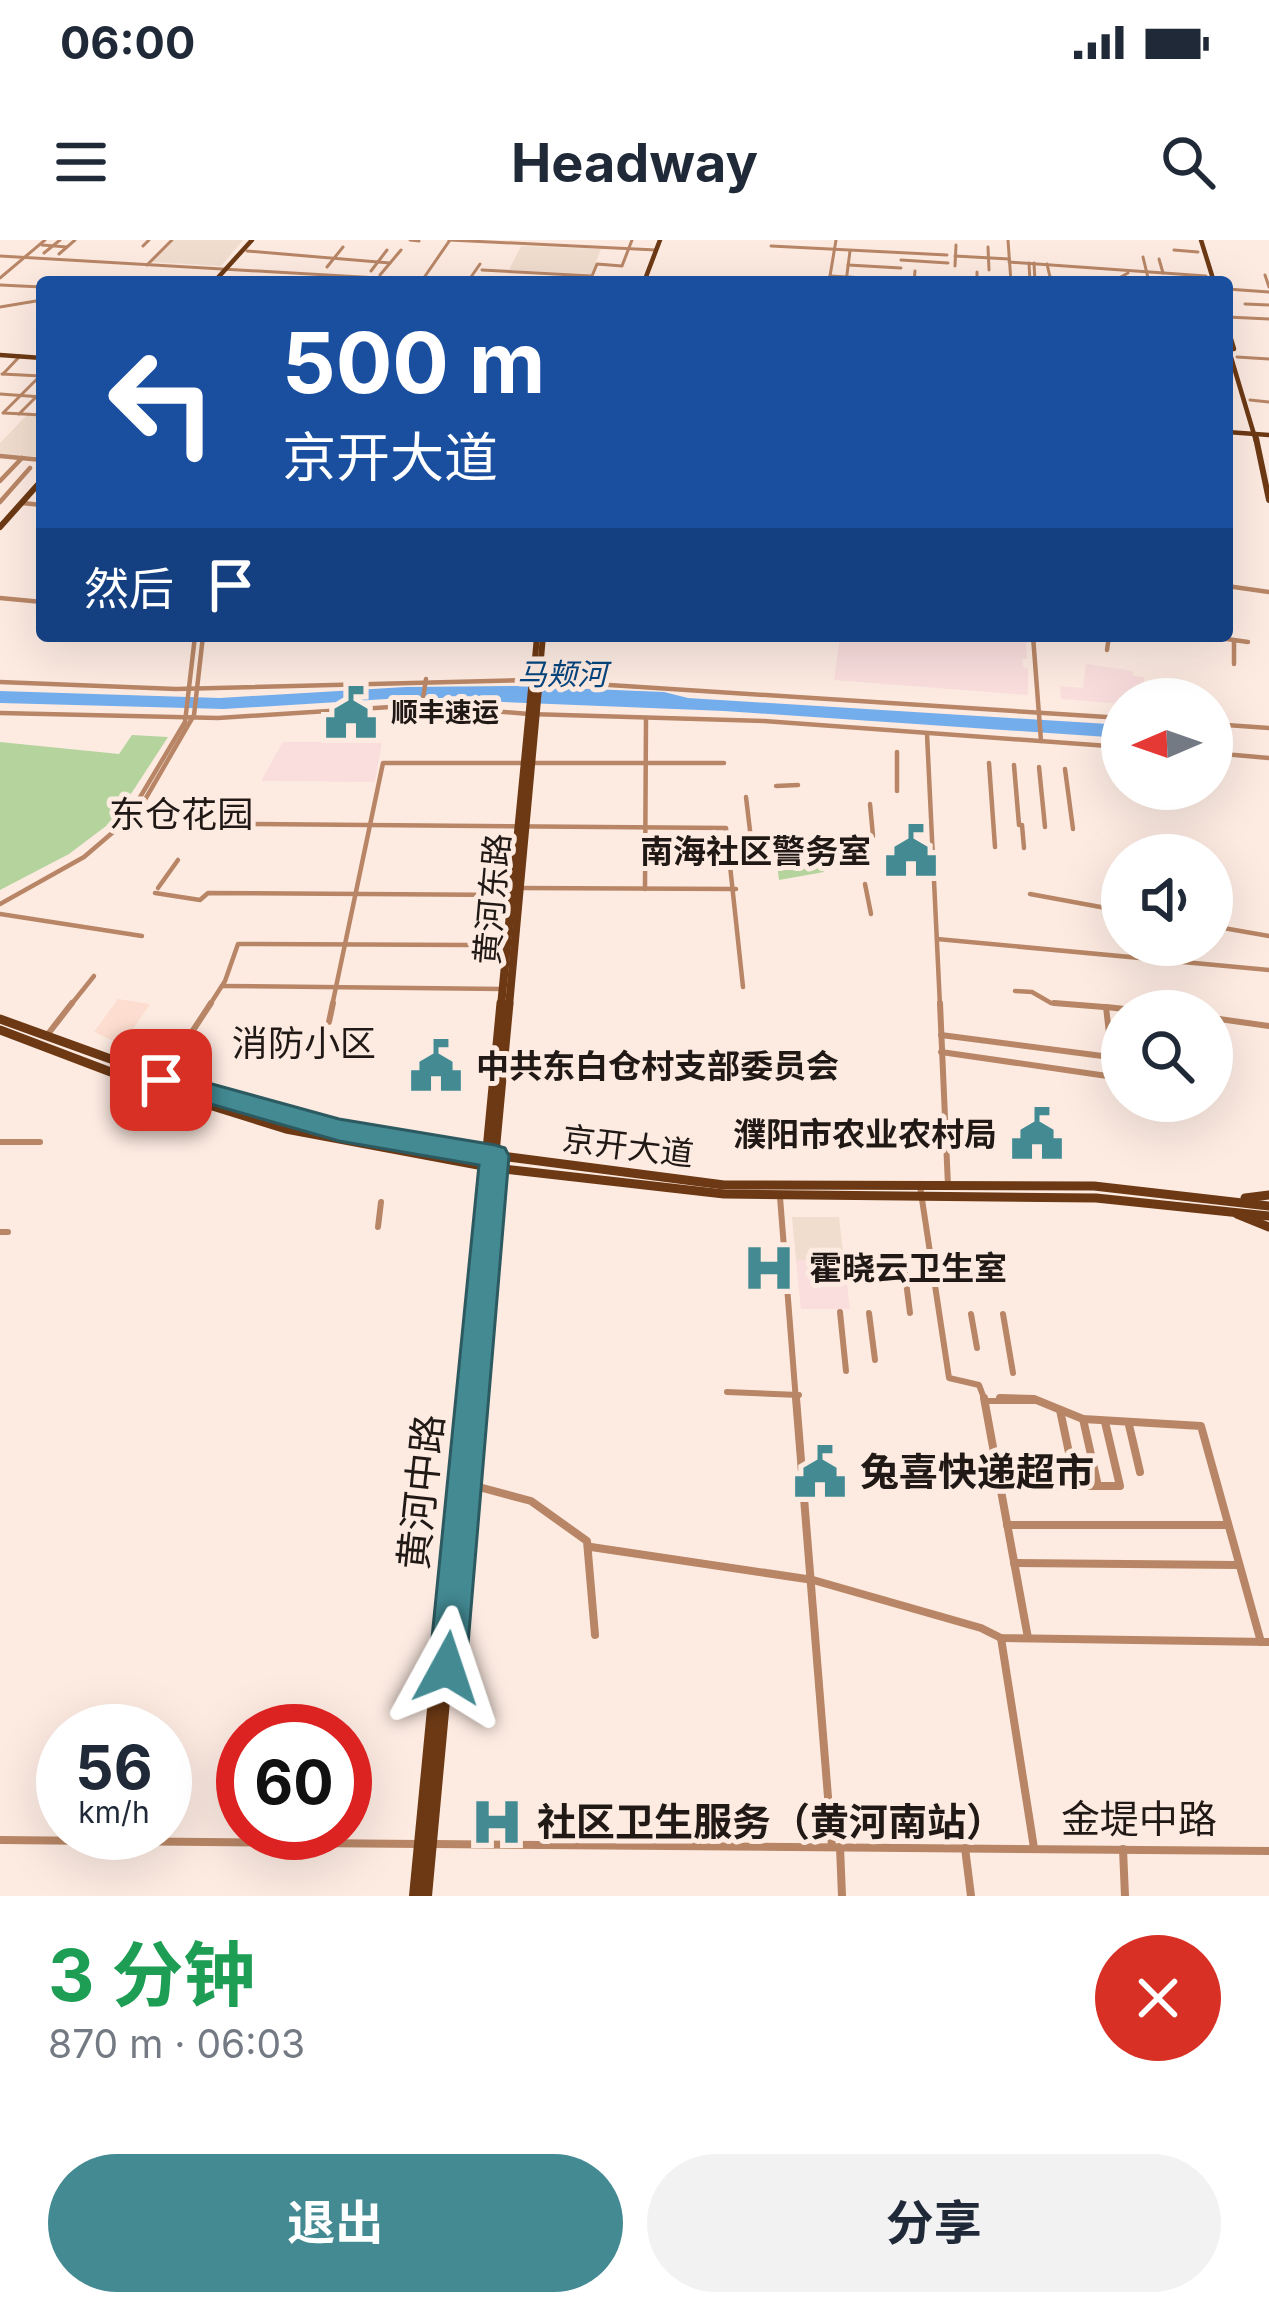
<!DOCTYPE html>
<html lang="zh">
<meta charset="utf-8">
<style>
body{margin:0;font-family:Inter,"Noto Sans SC",sans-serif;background:#f2f2f3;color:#1f2937;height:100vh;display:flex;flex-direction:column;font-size:45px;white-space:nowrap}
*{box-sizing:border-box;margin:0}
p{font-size:39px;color:#747a83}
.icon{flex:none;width:66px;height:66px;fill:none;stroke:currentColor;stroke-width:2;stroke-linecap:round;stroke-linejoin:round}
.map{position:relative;height:1656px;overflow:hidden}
.drawer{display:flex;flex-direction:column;background:#fff;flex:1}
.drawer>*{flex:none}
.top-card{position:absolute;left:36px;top:36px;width:1197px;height:366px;border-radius:12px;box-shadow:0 12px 48px #0002;background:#1a4fa0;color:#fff;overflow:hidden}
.needle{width:78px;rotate:268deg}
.controls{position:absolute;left:1101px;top:438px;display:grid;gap:24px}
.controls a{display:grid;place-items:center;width:132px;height:132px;border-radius:50%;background:#fff;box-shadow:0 12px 48px #0002;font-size:60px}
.speed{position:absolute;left:36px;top:1464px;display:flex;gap:24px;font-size:60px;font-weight:700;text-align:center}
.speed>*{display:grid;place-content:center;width:156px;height:156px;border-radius:50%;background:#fff;box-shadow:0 12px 48px #0002;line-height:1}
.speed small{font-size:30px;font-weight:400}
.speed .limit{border:18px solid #d22;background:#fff;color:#111}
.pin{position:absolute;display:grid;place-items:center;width:102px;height:102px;color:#fff;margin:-51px;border-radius:24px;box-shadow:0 6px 18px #0006}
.me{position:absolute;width:132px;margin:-66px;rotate:5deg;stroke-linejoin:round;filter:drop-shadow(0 0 9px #0008)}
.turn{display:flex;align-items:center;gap:42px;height:252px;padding:0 48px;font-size:54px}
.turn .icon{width:156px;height:156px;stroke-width:2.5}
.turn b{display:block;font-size:84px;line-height:102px}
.then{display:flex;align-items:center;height:114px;padding:0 48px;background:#0003;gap:24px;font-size:45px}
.round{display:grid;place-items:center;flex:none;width:126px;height:126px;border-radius:63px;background:#f2f2f3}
.summary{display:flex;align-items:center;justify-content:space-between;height:204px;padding:0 48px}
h1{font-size:72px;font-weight:700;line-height:90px;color:#1e9e55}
.cta{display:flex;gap:24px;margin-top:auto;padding:24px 48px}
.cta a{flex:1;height:138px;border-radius:72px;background:#438a93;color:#fff;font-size:48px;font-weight:700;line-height:138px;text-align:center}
.cta a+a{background:#f2f2f3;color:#1f2937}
.status{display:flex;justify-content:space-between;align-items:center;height:84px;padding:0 60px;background:#fff;direction:ltr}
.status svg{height:33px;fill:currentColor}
header{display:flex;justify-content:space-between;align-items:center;height:156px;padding:0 48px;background:#fff;font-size:54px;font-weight:700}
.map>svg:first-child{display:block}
.commercial{fill:#f1ddce}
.built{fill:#fcddcf}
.education{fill:#f9dedd}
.green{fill:#b4d39d}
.water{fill:#74adec}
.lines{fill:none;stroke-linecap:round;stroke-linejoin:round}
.minor-far3{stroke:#b88666;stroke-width:3}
.minor-far2{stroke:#b88666;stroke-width:4.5}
.minor-far1{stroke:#b88666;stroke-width:6}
.minor{stroke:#b88666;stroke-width:8}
.major-far4{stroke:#6c3914;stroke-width:4.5}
.major-far3{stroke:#6c3914;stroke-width:6}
.major-far2{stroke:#6c3914;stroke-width:8}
.major-far1{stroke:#6c3914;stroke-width:9}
.major{stroke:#6c3914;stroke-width:12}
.route{fill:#438a93;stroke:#2c5a60;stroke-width:3}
.labels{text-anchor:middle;stroke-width:10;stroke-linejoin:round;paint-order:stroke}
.far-poi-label{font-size:27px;font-weight:bold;fill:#211915;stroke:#fdebe2;text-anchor:start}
.far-water-label{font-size:30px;font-style:italic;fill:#05447d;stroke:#fdebe2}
.poi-label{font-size:33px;font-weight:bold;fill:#211915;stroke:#fdebe2;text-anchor:end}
.street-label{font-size:33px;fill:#211915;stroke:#fdebe2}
.neighbourhood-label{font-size:36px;fill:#211915;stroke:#fdebe2}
.near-poi-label{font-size:39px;font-weight:bold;fill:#211915;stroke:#fdebe2;text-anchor:start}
.near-street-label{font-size:39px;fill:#211915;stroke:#fdebe2}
</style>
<div class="status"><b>06:00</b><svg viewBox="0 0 49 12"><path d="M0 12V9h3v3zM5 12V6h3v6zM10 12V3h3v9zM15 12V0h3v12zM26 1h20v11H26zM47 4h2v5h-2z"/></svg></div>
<header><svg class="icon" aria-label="menu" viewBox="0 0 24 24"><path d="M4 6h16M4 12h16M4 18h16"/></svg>Headway<svg class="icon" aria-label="search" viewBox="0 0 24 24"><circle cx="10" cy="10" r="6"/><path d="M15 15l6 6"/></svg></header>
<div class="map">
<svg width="1269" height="1656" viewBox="0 0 1269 1656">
<rect width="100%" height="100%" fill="#fdebe2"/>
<!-- commercial -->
<g class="commercial">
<path d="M 174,0 L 243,0 L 221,26 L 152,22 Z"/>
<path d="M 521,6 L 601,9 L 591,34 L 509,30 Z"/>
<path d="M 27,175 L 42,176 L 42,217 L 0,214 L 0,203 Z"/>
<path d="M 792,977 L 839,977 L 844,1020 L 796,1020 Z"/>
</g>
<!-- built -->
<path class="built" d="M 118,759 L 150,764 L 122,805 L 94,792 Z"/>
<!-- education -->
<g class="education">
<path d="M 840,396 L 1026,396 L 1027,419 L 1022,419 L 1023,427 L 1028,428 L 1028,455 L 834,440 Z"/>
<path d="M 1086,424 L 1133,431 L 1133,436 L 1144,437 L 1143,456 L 1132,455 L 1132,459 L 1122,459 L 1122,464 L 1061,459 L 1060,446 L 1083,448 Z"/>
<path d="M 283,502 L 382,502 L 375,542 L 261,541 Z"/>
<path d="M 796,1020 L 844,1020 L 850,1069 L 801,1069 Z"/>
</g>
<!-- green -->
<g class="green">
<path d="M 132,495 L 168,497 L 114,580 L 69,614 L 0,650 L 0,502 L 119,514 Z"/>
<path d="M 774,601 L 802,602 L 824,632 L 779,640 Z"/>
</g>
<!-- water -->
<path class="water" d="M 517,446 L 664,452 L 688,458 L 1108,484 L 1122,486 L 1122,498 L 724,471 L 403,458 L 224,469 L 0,463 L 0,451 L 220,458 L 406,447 Z"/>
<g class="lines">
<!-- minor-far3 -->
<g class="minor-far3">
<path d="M 410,0 L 419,1"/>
<path d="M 449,0 L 656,10"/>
<path d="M 1008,0 L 1011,42"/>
<path d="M 42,5 L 67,7"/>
<path d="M 143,6 L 149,0"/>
<path d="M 771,6 L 947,15"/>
<path d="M 988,7 L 989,30"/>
<path d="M 1174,10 L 1198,12"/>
<path d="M 247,11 L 390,23"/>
<path d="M 44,13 L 60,0"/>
<path d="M 59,14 L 75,0"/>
<path d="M 0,16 L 447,42"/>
<path d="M 955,16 L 1009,19"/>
<path d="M 1143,17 L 1149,42"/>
<path d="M 1159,19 L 1163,33"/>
<path d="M 901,20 L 948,23"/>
<path d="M 1009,22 L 1206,36"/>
<path d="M 1029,23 L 1030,42"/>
<path d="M 1034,23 L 1035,42"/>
<path d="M 1047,24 L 1050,37 L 1073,42"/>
<path d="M 147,25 L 172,0"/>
<path d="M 848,25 L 901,28"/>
<path d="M 955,26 L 956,5"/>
<path d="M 327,27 L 343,7"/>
<path d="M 482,30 L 592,36 L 597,24 L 622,26 L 632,0"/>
<path d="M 371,31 L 387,10"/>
<path d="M 977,32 L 977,42"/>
<path d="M 380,35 L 401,10"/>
<path d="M 1265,35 L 1269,47"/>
<path d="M 830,36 L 900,40"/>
<path d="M 471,37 L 480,24"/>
<path d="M 0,38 L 45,0"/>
<path d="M 927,40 L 963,42"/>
<path d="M 421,42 L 450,0"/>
<path d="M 829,42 L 836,0"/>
<path d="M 846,42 L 850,11"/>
<path d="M 914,42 L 915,31"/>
<path d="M 1112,42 L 1128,33"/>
<path d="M 0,45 L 42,47"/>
<path d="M 1227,49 L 1269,52"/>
<path d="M 1245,64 L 1269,65"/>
<path d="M 0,67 L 42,60"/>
<path d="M 1227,77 L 1269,79"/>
<path d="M 1237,117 L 1269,119"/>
<path d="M 2,134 L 41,136"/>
<path d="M 3,134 L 20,116"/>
<path d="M 0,154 L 42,157"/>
<path d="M 1250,160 L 1269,162"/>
<path d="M 3,173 L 42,134"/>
<path d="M 4,173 L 42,175"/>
<path d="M 19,174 L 36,157"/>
</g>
<!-- minor-far2 -->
<g class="minor-far2">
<path d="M 0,216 L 42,220"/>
<path d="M 0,241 L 22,218"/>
<path d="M 0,262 L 30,228"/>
<path d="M 22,263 L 42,265"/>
<path d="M 1227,346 L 1269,352"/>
<path d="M 0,358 L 42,362"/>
<path d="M 1033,396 L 1041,501"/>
<path d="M 1205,396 L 1248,402"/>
<path d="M 1234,400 L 1234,424"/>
<path d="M 1107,410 L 1109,396"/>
<path d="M 0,442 L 176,449 L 532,440 L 1122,478"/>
<path d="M 422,465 L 426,439"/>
<path d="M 0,473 L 218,478 L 422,465 L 529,474 L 764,481 L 1122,507"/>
<path d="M 1212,484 L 1269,488"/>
<path d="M 927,494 L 940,766"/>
<path d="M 897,512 L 897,551"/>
<path d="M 1212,513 L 1269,518"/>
<path d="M 989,523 L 995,607"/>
<path d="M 1014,525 L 1019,585"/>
<path d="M 1039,527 L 1045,587"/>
<path d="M 1065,529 L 1073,589"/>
<path d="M 776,546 L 798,545"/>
<path d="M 746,557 L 751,599"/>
<path d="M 870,564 L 873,596"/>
<path d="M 130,574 L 185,482 L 195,396"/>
<path d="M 243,584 L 726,588 L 743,747"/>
<path d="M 1022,585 L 1024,608"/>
<path d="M 865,644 L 871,674"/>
<path d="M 158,648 L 178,620"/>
<path d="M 520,648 L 736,649"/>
<path d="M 645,649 L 646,478"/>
<path d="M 155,653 L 200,660 L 208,653 L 512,655"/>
<path d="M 1030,654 L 1122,671"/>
<path d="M 0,664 L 84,617 L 139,570 L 194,475 L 203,396"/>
<path d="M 0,674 L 142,696"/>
<path d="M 1212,686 L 1269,696"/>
<path d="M 937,699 L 1269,730"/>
<path d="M 222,746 L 503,749"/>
<path d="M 1015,751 L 1032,752 L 1051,763 L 1093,766"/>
<path d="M 70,766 L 94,736"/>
<path d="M 209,766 L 225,741 L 238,704 L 468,705"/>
<path d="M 332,766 L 383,523 L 724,523"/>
</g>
<!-- minor-far1 -->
<g class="minor-far1">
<path d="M 940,763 L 948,946"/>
<path d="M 1054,763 L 1104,767"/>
<path d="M 1212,778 L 1269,786"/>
<path d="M 329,782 L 333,763"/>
<path d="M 48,794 L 72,763"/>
<path d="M 941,795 L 1110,817"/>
<path d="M 941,812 L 1114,837 L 1106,767 L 1143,771"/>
<path d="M 161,839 L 211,763"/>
<path d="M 0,902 L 40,902"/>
<path d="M 920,946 L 949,1138 L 979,1145 L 984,1158"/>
<path d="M 780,957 L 796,1161"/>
<path d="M 378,987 L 381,962"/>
<path d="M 0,992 L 8,992"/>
<path d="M 904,1026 L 910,1073"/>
<path d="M 840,1072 L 846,1131"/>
<path d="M 869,1073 L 875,1120"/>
<path d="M 971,1074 L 977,1108"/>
<path d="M 1003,1074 L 1013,1133"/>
<path d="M 727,1152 L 799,1155"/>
<path d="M 985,1161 L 1040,1161"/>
</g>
<!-- minor -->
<g class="minor">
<path d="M 796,1158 L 832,1607"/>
<path d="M 984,1158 L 1028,1398"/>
<path d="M 1000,1158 L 1034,1159 L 1083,1179 L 1201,1186 L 1261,1402"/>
<path d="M 1060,1170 L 1076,1246"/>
<path d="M 1083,1179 L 1098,1246"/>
<path d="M 1129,1185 L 1140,1232"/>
<path d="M 464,1243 L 531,1261 L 587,1301 L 595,1395"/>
<path d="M 1000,1246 L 1120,1246 L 1105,1182"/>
<path d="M 1007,1285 L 1228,1285"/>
<path d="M 591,1307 L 813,1340 L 981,1388 L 1001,1398 L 1269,1402"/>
<path d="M 1014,1323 L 1238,1325"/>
<path d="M 1001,1398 L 1034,1608"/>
<path d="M 0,1600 L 419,1604"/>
<path d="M 433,1604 L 1269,1611"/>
<path d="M 840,1607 L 842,1656"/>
<path d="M 965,1608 L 971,1656"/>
<path d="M 1123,1609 L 1125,1656"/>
</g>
<!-- major-far4 -->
<g class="major-far4">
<path d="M 1201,0 L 1214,42"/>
<path d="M 214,42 L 252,0"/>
<path d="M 644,42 L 660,0"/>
<path d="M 1227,86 L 1234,109"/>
<path d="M 1227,104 L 1256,201"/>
<path d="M 0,115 L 42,118"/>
<path d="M 1227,192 L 1269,195"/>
</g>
<!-- major-far3 -->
<g class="major-far3">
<path d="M 1256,198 L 1269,260"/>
<path d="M 0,287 L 42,240"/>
<path d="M 532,452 L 537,396"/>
<path d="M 538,452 L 543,396"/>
</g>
<!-- major-far2 -->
<g class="major-far2">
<path d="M 501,766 L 532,449"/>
<path d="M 509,766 L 538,449"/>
</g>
<!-- major-far1 -->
<g class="major-far1">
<path d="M 0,779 L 213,856 L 339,890 L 455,910 L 724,945 L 1094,946 L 1269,966"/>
<path d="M 0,790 L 145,845 L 286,889 L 494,928 L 724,954 L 1096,958 L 1269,976"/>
<path d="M 1245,958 L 1269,955"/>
<path d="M 1237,974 L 1269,987"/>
<path d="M 463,1161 L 501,763"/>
<path d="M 472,1161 L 509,763"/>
</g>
<!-- major -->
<g class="major">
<path d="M 415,1656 L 463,1158"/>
<path d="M 426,1656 L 472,1158"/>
</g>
</g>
<!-- route -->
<path class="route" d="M 161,830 L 339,879 L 495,905 L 505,908 L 509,916 L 466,1428 L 461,1441 L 447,1447 L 434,1441 L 429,1428 L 479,925 L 339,901 L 151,847 L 147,840 Z"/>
<!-- icons -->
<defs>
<g id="civic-bare" transform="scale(4.14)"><path d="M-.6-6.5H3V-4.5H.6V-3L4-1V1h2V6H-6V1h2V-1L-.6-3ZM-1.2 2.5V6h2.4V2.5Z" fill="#438a93" stroke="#fdebe2" stroke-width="2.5" paint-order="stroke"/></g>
<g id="hospital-bare" transform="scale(4.14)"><path d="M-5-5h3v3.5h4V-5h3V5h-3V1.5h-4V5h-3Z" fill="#438a93" stroke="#fdebe2" stroke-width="2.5" paint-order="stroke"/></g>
</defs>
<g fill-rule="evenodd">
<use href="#civic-bare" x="351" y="473"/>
<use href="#civic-bare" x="911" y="611"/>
<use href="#civic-bare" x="436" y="826"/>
<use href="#civic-bare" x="1037" y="894"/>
<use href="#hospital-bare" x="769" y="1028"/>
<use href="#civic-bare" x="820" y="1232"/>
<use href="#hospital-bare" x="497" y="1582"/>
</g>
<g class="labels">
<!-- far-poi labels -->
<g class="far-poi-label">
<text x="391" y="482">顺丰速运</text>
</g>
<!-- far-water labels -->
<g class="far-water-label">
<text x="562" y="445">马颊河</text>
</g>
<!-- poi labels -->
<g class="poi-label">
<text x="871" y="623">南海社区警务室</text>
<text x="476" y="838" text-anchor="start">中共东白仓村支部委员会</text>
<text x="997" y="906">濮阳市农业农村局</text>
<text x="809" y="1040" text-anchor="start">霍晓云卫生室</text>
</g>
<!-- street labels -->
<g class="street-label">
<text transform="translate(492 659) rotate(-85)" y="12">黄河东路</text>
<text transform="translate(628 906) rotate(7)" y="12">京开大道</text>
</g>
<!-- neighbourhood labels -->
<g class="neighbourhood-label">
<text x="181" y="587">东仓花园</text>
<text x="304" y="816">消防小区</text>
</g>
<!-- near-poi labels -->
<g class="near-poi-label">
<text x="860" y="1246">兔喜快递超市</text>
<text x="537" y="1596">社区卫生服务（黄河南站）</text>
</g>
<!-- near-street labels -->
<g class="near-street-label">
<text transform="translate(421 1252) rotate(-84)" y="14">黄河中路</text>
<text x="1139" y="1593">金堤中路</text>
</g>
</g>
</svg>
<div class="controls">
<a><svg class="needle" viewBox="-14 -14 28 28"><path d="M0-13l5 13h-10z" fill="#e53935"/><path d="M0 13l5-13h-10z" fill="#747a83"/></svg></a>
<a><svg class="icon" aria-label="sound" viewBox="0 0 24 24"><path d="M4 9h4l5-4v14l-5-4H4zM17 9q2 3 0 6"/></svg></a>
<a><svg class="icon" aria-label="search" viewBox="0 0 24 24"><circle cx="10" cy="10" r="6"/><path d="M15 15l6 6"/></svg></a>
</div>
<div class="speed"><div>56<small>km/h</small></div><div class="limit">60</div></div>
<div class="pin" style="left:161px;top:840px;background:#d93025"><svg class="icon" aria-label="arrive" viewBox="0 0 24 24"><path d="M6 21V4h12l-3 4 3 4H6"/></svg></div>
<svg class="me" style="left:447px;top:1428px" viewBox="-20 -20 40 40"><path d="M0-17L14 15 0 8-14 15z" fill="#438a93" stroke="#fff" stroke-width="4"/></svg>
<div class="top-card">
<div class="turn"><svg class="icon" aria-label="left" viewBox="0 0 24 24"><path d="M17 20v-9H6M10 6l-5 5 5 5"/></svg><div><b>500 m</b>京开大道</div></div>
<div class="then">然后<svg class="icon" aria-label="arrive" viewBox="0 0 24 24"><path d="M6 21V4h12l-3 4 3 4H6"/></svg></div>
</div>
</div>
<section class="drawer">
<div class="summary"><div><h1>3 分钟</h1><p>870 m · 06:03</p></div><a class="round" style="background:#d93025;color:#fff"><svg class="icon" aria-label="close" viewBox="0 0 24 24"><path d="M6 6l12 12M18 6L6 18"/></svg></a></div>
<div class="cta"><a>退出</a><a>分享</a></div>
</section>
